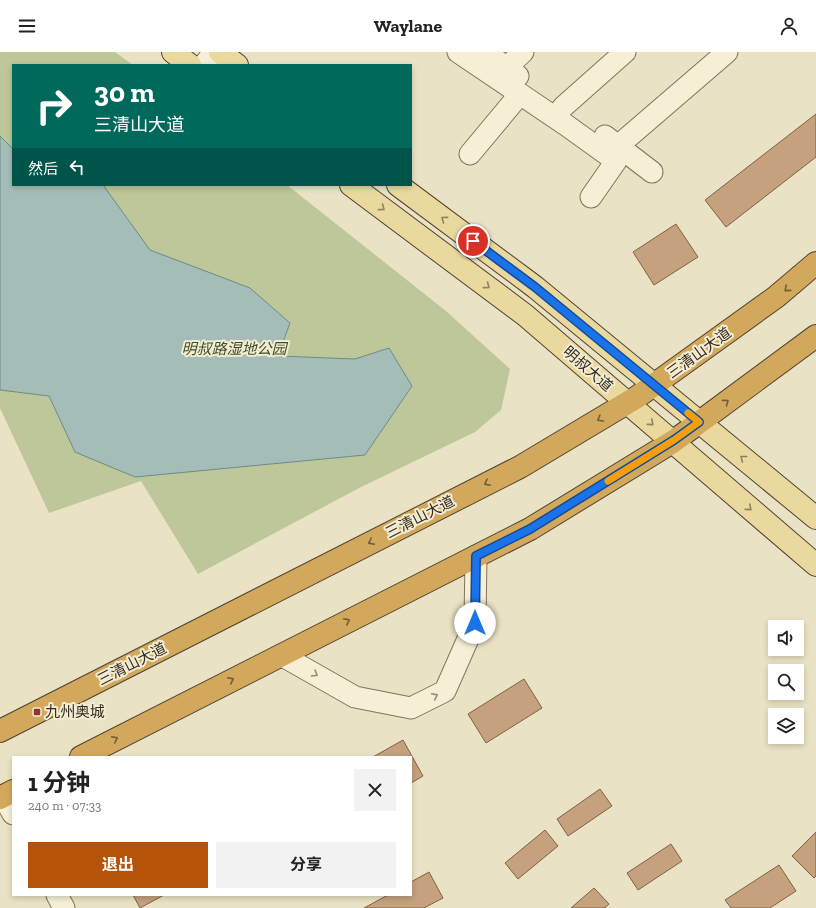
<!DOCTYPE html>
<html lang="zh">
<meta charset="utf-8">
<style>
body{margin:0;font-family:"Zilla Slab","Noto Sans SC",serif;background:#f2f2f2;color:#222;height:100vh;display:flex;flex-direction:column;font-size:15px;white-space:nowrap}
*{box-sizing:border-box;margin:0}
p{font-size:13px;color:#767676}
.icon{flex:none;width:22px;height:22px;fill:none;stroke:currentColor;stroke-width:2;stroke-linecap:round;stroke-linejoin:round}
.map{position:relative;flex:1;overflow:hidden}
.details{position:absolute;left:12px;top:704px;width:400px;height:140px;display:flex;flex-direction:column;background:#fff;border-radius:0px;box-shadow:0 2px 6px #0003}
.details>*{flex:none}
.banner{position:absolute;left:12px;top:12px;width:400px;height:122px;border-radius:0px;box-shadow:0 2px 6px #0003;background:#00695c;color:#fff;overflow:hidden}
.tools{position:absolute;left:768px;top:568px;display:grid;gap:8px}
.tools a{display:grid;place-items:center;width:36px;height:36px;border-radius:0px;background:#fff;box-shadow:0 2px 6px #0003;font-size:20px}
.pin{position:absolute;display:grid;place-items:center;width:34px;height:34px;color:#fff;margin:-17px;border:2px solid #fff;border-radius:50%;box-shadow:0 1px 4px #0007}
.me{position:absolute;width:44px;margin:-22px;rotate:0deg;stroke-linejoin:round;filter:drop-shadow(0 0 3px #0008)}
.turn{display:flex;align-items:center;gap:14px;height:84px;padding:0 16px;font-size:18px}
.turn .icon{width:52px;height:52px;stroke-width:2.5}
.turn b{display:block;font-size:28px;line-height:34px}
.then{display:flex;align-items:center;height:38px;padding:0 16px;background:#0003;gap:8px;font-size:15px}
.round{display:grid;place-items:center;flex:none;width:42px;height:42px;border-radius:0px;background:#f2f2f2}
.overview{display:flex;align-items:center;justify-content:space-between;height:68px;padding:0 16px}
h1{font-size:24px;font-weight:700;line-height:30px}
.button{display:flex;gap:8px;margin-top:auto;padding:8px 16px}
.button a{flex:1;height:46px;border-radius:0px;background:#b45309;color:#fff;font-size:16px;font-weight:700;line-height:46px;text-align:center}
.button a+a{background:#f2f2f2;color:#222}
header{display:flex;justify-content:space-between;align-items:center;height:52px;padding:0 16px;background:#fff;font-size:18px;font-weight:700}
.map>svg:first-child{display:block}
.green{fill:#bdc799}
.water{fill:#a5bdb8;stroke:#6d8b86}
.building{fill:#c5a17d;stroke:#806144}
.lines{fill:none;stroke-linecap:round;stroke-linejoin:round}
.minor-casing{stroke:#83745c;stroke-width:23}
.major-casing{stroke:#514230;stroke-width:24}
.highway-casing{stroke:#514230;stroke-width:24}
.minor{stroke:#f5efd6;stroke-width:21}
.major{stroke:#ead99f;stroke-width:22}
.highway{stroke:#d2a85c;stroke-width:22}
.oneway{stroke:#8f825f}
.oneway2{stroke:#735d37}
.oneway3{stroke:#948d7a}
.route-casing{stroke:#114b97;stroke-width:10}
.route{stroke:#1a73e8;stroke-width:7}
.slow{stroke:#f59e0b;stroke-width:7}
.poi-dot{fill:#8c3931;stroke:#f2ecd3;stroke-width:1.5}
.labels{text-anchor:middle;stroke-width:4;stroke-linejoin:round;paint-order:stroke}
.park-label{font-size:15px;font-style:italic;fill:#414f27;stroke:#f2ecd3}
.street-label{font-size:15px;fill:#342b1f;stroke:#f2ecd3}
.poi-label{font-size:15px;fill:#342b1f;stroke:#f2ecd3;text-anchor:start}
</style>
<header><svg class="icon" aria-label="menu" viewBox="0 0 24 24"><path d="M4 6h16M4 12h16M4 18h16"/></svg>Waylane<svg class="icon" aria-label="person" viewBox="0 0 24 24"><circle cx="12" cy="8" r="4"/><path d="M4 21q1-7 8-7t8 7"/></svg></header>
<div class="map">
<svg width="816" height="856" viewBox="0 0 816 856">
<rect width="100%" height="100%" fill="#eae2c4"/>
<!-- green -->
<path class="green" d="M 0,0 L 115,0 L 133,13 L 13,13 L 13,133 L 287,133 L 446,259 L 510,317 L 501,358 L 475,380 L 359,436 L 198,522 L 141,429 L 49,461 L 0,356 Z"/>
<!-- water -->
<path class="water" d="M 0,84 L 13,97 L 13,133 L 103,133 L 150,198 L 250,236 L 290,271 L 278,304 L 355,307 L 389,296 L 412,334 L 365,403 L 135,425 L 75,400 L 49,344 L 0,338 Z"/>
<!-- building -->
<g class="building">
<path d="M 816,62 L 816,105 L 726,175 L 705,148 Z"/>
<path d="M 676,172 L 698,205 L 654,233 L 633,200 Z"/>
<path d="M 524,627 L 542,656 L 486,691 L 468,662 Z"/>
<path d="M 403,688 L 423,724 L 411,731 L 411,705 L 373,705 Z"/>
<path d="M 600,737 L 612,754 L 568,784 L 557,767 Z"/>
<path d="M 545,778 L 558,794 L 518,827 L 505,811 Z"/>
<path d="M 816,780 L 816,824 L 814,826 L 792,804 Z"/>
<path d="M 671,792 L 682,809 L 638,838 L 627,821 Z"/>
<path d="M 779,813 L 796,839 L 770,856 L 731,856 L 725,848 Z"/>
<path d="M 429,820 L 443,846 L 424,856 L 364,856 L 388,843 L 411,843 L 411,830 Z"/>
<path d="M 594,836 L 609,852 L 605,856 L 571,856 Z"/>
<path d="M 133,843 L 164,843 L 140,856 Z"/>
</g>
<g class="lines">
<!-- minor casing -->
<g class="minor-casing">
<g id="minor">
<path d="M 458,0 L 566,73 L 616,109 L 591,145"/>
<path d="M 485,0 L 518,24"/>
<path d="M 204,13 L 214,0"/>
<path d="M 506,16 L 523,0"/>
<path d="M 563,55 L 625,0"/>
<path d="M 605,84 L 652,120"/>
<path d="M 619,93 L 727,0"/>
<path d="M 470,102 L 520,42"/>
<path d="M 281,603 L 355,645 L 411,656 L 445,639 L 475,571 L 476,504"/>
<path d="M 3,744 L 13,762"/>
<path d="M 57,843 L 64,856"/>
</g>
</g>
<!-- major casing -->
<g class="major-casing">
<g id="major">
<path d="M 173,0 L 190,13"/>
<path d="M 220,0 L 237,13"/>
<path d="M 351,133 L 525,263 L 816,513"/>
<path d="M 398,133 L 535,235 L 816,466"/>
</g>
</g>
<!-- highway casing -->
<g class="highway-casing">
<g id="highway">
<path d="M 0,679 L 520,415 L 637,345 L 776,245 L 816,211"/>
<path d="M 81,705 L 530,477 L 674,389 L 816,284"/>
<path d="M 0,746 L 13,739"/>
</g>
</g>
<!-- minor -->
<use href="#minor" class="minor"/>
<!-- major -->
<use href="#major" class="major"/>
<!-- highway -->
<use href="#highway" class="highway"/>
</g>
<!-- one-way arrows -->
<defs><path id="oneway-chevron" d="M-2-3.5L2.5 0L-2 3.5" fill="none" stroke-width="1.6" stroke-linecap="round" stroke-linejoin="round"/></defs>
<g class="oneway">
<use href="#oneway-chevron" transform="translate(382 156) rotate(37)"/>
<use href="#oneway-chevron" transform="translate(444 167) rotate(-143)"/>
<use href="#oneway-chevron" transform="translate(487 234) rotate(37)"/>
<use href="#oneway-chevron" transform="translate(651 371) rotate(41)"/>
<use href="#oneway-chevron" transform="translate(743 406) rotate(-141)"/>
<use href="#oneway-chevron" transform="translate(749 456) rotate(41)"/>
</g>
<g class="oneway2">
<use href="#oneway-chevron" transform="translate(787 237) rotate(139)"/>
<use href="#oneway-chevron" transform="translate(726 350) rotate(-36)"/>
<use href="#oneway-chevron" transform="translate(600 367) rotate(149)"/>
<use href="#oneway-chevron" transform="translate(487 431) rotate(153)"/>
<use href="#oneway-chevron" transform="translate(371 490) rotate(153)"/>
<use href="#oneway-chevron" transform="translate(347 569) rotate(-27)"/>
<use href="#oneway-chevron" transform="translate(231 628) rotate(-27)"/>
<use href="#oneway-chevron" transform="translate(115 687) rotate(-27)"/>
</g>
<g class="oneway3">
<use href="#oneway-chevron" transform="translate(315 622) rotate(30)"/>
<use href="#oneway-chevron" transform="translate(435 644) rotate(-26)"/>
</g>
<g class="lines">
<!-- route casing -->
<g class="route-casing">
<path id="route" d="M 473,189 L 535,235 L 699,370 L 674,388 L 530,477 L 476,504 L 475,571"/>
</g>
<!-- route -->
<use href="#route" class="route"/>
<!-- slow -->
<path class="slow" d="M 608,429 L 674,388 L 699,370 L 688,361"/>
</g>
<!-- markers -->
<rect class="poi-dot" x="33" y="656" width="8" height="8" rx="2"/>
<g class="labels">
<!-- park labels -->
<g class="park-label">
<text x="234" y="302">明叔路湿地公园</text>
</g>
<!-- street labels -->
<g class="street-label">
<text transform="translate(699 301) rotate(-36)" y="5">三清山大道</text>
<text transform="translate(588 317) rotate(41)" y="5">明叔大道</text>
<text transform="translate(420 465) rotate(-27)" y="5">三清山大道</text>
<text transform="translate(132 612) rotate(-27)" y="5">三清山大道</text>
</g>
<!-- poi labels -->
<g class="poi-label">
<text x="45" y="665">九州奥城</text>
</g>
</g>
</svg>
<div class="tools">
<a><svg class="icon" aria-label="sound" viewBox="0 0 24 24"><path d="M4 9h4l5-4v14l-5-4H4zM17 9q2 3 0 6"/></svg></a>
<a><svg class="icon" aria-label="search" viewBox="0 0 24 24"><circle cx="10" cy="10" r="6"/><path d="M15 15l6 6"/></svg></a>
<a><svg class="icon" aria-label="layers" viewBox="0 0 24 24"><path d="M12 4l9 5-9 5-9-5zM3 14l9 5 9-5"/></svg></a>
</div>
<div class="pin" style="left:473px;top:189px;background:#d93025"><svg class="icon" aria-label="arrive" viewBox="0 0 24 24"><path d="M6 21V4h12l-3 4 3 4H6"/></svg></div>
<svg class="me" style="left:475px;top:571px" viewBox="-20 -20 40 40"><circle r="19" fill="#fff"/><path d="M0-13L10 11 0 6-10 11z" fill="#1a73e8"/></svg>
<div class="banner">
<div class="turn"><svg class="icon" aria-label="right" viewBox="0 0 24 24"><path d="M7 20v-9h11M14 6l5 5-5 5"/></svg><div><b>30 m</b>三清山大道</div></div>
<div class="then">然后<svg class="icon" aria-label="left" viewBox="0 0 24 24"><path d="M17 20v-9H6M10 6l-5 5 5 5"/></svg></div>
</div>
<section class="details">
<div class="overview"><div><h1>1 分钟</h1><p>240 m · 07:33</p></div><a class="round"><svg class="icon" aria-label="close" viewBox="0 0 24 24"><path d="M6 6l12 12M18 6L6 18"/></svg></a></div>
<div class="button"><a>退出</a><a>分享</a></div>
</section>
</div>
